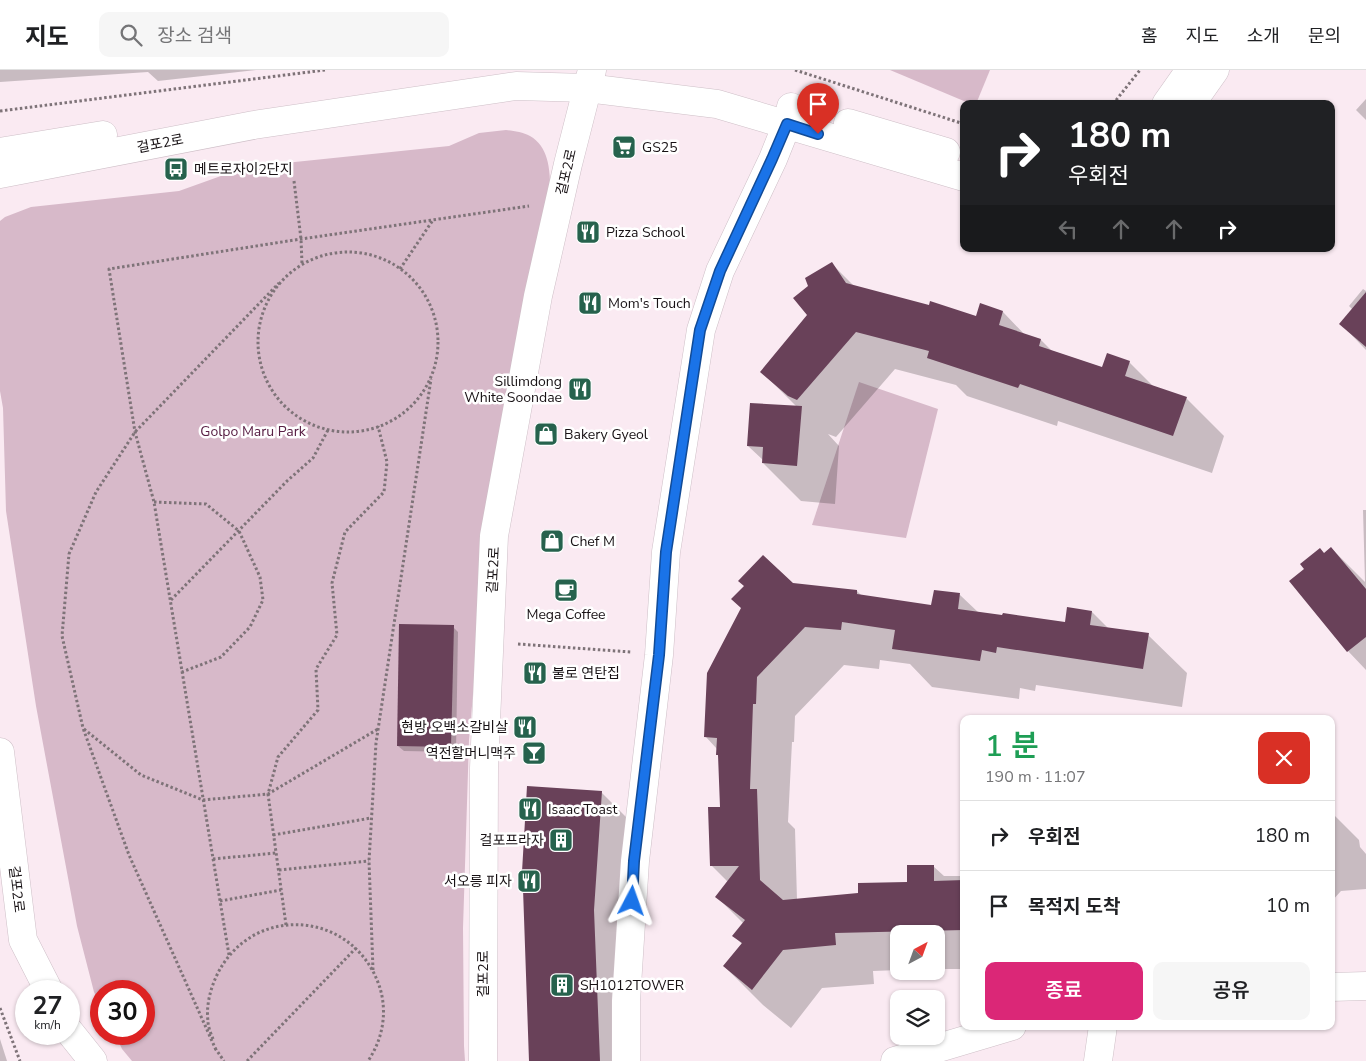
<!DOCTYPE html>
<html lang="ko">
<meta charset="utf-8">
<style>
body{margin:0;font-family:"Nunito Sans","Noto Sans KR",sans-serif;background:#f6f6f6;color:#202124;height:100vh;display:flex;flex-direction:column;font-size:19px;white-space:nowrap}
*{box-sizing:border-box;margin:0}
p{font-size:16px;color:#757577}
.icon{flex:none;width:28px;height:28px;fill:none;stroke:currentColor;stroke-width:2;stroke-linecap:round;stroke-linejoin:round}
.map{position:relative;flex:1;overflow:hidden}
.panel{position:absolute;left:960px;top:645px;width:375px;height:315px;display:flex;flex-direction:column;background:#fff;border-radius:10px;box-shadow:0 1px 4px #0004}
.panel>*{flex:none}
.banner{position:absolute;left:960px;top:30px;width:375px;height:152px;border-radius:10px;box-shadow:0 1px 4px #0004;background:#202124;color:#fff;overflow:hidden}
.needle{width:32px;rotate:41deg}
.controls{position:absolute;left:890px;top:855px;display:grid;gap:10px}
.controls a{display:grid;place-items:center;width:55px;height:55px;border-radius:10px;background:#fff;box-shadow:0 1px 4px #0004;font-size:25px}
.speed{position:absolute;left:15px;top:910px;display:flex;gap:10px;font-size:25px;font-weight:700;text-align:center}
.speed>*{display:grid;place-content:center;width:65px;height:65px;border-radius:50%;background:#fff;box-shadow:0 1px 4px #0004;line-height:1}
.speed small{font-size:12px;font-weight:400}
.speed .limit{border:8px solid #d22;background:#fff;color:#111}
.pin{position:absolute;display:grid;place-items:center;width:42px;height:42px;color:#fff;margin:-51px -21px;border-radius:50% 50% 50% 0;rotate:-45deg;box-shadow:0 0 5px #0007}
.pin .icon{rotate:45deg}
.me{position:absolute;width:55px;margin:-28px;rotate:4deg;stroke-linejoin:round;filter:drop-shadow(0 0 4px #0008)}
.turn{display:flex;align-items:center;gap:18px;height:105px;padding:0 25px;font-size:22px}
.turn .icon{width:65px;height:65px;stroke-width:2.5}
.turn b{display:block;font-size:35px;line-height:42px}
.lanes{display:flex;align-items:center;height:48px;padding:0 25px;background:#0003;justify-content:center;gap:25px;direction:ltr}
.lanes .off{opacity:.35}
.round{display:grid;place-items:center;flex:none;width:52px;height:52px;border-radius:10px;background:#f6f6f6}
.summary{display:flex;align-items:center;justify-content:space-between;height:85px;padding:0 25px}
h1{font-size:30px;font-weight:600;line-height:38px;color:#1e9e55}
.cta{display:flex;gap:10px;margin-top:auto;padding:10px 25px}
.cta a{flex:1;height:58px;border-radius:10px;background:#db2777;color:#fff;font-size:20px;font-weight:600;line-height:58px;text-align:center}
.cta a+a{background:#f6f6f6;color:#202124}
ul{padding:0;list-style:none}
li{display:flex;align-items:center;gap:15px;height:70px;padding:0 25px;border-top:1px solid #e0e0e0}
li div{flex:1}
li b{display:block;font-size:19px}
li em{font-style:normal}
header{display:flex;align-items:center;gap:30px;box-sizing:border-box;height:70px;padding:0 25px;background:#fff;border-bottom:1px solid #e0e0e0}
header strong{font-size:24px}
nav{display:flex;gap:28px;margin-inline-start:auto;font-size:18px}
.search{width:350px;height:45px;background:#f6f6f6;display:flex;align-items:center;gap:12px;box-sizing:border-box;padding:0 18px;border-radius:10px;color:#757577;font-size:19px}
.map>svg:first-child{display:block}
.green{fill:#d7b9c9}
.shadow{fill:#0003}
.building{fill:#694159}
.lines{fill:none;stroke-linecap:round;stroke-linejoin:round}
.minor-casing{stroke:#cebfc7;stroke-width:29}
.path{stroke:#7e7378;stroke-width:3;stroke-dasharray:2.5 2.5;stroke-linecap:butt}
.minor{stroke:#fff;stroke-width:28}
.route-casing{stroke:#114b97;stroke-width:12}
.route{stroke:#1a73e8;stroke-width:9}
.labels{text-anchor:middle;stroke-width:5;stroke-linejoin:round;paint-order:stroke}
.street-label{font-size:14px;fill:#171114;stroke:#fff}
.poi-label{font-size:14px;fill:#171114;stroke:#fff;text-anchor:start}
.park-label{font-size:14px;fill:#592045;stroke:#fff}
</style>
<header>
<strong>지도</strong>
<div class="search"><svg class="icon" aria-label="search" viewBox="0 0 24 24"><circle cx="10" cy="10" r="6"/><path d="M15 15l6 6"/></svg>장소 검색</div>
<nav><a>홈</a><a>지도</a><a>소개</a><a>문의</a></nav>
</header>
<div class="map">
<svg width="1366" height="991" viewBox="0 0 1366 991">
<rect width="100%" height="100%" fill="#faeaf2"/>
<!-- green -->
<g class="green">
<path d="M 890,0 L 990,0 L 976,34 L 971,34 Z"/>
<path d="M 506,60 C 513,61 523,62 530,66 C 553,79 550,111 550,134 L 487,464 L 469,670 L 463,858 L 464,976 L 465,991 L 132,991 L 122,979 L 115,964 L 144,964 L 144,921 L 101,921 L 101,936 L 94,922 L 77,856 L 36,636 L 6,441 L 3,338 L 0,321 L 0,151 L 5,147 L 31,137 L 179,121 L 246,97 L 449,76 L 479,63 Z"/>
<path d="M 859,312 L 938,339 L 906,468 L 812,455 Z"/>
</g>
<!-- shadow -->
<g class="shadow">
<path d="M 0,0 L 256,0 L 158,11 L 148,2 L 0,12 Z"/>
<path d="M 1366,29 L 1366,50 L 1356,40 Z"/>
<path d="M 831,193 L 855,217 L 976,248 L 981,234 L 1003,242 L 1026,266 L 1041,270 L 1052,281 L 1103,298 L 1129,292 L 1154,317 L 1186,328 L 1224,366 L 1212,403 L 1058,351 L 1057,356 L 967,326 L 956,315 L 895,299 L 836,367 L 828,364 L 839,376 L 835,434 L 801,431 L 763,393 L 763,390 L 748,376 L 797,337 L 762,302 L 809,245 L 809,216 Z"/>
<path d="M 1363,219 L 1366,221 L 1366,280 L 1341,254 L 1353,240 L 1349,236 Z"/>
<path d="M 1363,440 L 1366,440 L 1366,600 L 1348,581 L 1324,484 L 1331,478 L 1365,512 Z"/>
<path d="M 792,514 L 857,521 L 862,526 L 932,536 L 935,521 L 960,525 L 979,543 L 1066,553 L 1092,542 L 1109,559 L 1148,565 L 1187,603 L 1182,637 L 1036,615 L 1035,621 L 1020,618 L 1019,629 L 932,617 L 910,594 L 880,590 L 879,599 L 844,595 L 795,646 L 794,672 L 792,672 L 788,752 L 795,759 L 797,830 L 860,825 L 908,813 L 933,796 L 944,806 L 964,806 L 964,899 L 936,899 L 936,864 L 899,864 L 899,900 L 873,901 L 874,914 L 822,918 L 791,958 L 763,935 L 724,896 L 742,874 L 734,866 L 744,854 L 717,827 L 728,812 L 711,795 L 722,738 L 719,687 L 717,684 L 717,679 L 706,667 Z"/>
<path d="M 453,557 L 458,562 L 456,682 L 404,681 L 398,676 Z"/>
<path d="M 601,722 L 629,750 L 626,991 L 530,991 L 524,821 L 522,818 Z"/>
<path d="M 1331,742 L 1359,770 L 1360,777 L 1366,784 L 1366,819 L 1341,821 L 1331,832 Z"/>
<path d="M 0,969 L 7,991 L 0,991 Z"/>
</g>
<!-- building -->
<g class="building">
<path d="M 832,192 L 846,213 L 929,235 L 930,231 L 976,246 L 980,233 L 1003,241 L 999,255 L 1041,269 L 1039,276 L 1102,297 L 1107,283 L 1130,291 L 1125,306 L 1187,327 L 1173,366 L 1020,314 L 1018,318 L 927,288 L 929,281 L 856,262 L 797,330 L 788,326 L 760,302 L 807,245 L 793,228 L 808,216 L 805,208 Z"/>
<path d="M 1366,222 L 1366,277 L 1339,254 Z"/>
<path d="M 750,333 L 802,336 L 797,396 L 762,393 L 763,377 L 747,376 Z"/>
<path d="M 1331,477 L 1366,519 L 1366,567 L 1347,582 L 1289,511 L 1304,499 L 1300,494 L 1320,478 L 1324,483 Z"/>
<path d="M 763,485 L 793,513 L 857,520 L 857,524 L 931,535 L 934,520 L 960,523 L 958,539 L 1002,545 L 1003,543 L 1065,552 L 1067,537 L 1092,541 L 1090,555 L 1149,563 L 1143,599 L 997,577 L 996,583 L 982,580 L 980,591 L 892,579 L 895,560 L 842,552 L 841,560 L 805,557 L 757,607 L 756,634 L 753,634 L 750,719 L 757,719 L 760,810 L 783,830 L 858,823 L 858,813 L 907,812 L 907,795 L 934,795 L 934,811 L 964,810 L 964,860 L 835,863 L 836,875 L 783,880 L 752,920 L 723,896 L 742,873 L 732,866 L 745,850 L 715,827 L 739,796 L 710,796 L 708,737 L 720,737 L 718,685 L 716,685 L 717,668 L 704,667 L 707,603 L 741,538 L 731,529 L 744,516 L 738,511 Z"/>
<path d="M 399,554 L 454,555 L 451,677 L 397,676 Z"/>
<path d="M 527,716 L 602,721 L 594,840 L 600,991 L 529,991 L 523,819 L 521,819 Z"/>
</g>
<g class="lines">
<!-- minor casing -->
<g class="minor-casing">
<g id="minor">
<path d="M 1166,34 L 1190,0"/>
<path d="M 1191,34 L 1215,0"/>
<path d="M 848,53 L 946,82"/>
<path d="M 0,82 L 103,65"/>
<path d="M 0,104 L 254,55 L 516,16 L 587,18 L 717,34 L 964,107"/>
<path d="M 0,682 L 23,870 L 49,921"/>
<path d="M 1331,917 L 1366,916"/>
<path d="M 69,961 L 93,991"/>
<path d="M 483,991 L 484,698 L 494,466 L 538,226 L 568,94 L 592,0"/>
<path d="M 626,991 L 626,931 L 635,791 L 659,585 L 666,482 L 701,260 L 720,201 L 773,89 L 787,54 L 791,37"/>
<path d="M 895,991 L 1012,956"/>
<path d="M 1098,991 L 1103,956"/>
</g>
</g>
<!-- path -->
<g class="path">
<path d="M 795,0 L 964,54"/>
<path d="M 1113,34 L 1140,0"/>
<path d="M 0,41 L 325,0"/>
<path d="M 294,111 L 301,169 L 302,194"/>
<circle cx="348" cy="272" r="90"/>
<path d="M 400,199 L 433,150"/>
<path d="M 154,432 L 206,434 L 239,461 L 260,507 L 263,530 L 250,557 L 221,587 L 182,602"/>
<path d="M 171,530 L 287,411 L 313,388 L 328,360"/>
<path d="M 518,574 L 631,582"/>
<path d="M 84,659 L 141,705 L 203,730 L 268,724 L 378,659"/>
<path d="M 273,765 L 371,748"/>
<path d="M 213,789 L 276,783"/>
<path d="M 279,800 L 369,791"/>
<path d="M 220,831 L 281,820"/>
<path d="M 286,855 L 268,724 L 278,687 L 318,640 L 316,599 L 337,565 L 332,513 L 345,462 L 384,422 L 387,392 L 378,356"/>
<path d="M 229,885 L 154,432 L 135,362 L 109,199 L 301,169 L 529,136"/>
<path d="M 373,900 L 369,791 L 376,673 L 431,309"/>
<path d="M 0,938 L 20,991"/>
<path d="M 213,969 C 211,964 208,957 208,951 C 206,937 210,920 216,907 C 250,833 352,839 379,915 C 388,941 383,969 368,991"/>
<path d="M 215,978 L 224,991"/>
<path d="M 216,980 L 129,785 L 83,658 L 62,566 L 69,484 L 96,422 L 135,362 L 279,213"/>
<path d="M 247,991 L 356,878"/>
</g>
<!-- minor -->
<use href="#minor" class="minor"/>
</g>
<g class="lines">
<!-- route casing -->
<g class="route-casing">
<path id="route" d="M 632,831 L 634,791 L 659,585 L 666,482 L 700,260 L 720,201 L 772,89 L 787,54 L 818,64"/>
</g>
<!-- route -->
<use href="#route" class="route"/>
</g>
<!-- icons -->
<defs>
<g id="supermarket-square" transform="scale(1.25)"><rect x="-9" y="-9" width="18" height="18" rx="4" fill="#26624d" stroke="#fff"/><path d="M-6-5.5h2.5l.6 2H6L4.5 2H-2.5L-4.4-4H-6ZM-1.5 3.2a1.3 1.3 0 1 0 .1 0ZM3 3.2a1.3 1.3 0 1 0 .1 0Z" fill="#fff"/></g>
<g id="bus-square" transform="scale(1.25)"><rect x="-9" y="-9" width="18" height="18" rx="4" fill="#26624d" stroke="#fff"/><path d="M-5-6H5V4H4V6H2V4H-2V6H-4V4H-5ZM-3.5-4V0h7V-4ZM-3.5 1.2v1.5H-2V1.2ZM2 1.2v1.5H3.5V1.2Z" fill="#fff"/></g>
<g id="restaurant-square" transform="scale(1.25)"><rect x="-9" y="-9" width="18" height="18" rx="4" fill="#26624d" stroke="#fff"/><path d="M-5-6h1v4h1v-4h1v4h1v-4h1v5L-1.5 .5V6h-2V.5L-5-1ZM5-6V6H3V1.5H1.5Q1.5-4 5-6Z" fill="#fff"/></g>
<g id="shop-square" transform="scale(1.25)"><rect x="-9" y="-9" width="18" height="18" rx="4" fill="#26624d" stroke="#fff"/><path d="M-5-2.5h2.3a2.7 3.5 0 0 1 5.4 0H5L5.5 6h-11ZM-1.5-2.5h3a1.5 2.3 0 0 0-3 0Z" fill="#fff"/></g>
<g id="cafe-square" transform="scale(1.25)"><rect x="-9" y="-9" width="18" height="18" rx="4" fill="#26624d" stroke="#fff"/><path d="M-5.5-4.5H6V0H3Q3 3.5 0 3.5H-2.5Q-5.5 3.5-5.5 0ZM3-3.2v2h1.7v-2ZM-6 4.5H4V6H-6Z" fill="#fff"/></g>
<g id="bar-square" transform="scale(1.25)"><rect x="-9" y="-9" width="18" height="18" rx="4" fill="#26624d" stroke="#fff"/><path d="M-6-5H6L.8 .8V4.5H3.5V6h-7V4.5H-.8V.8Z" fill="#fff"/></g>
<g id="building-square" transform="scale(1.25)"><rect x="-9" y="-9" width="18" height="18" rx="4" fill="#26624d" stroke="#fff"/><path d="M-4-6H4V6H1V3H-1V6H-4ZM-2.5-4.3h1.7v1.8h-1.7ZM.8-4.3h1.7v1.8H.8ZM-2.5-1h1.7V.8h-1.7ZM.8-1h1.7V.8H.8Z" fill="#fff"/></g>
</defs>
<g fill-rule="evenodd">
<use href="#supermarket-square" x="624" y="77"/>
<use href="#bus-square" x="176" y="99"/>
<use href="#restaurant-square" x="588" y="162"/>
<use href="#restaurant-square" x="590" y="233"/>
<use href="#restaurant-square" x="580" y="319"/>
<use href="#shop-square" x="546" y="364"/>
<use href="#shop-square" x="552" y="471"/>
<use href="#cafe-square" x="566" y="520"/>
<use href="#restaurant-square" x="535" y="603"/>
<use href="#restaurant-square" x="525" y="657"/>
<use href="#bar-square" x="534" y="683"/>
<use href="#restaurant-square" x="530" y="739"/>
<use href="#building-square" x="561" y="770"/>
<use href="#restaurant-square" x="529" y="811"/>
<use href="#building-square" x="562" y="915"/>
</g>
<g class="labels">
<!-- street labels -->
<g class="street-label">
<text transform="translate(160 73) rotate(-11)" y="5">걸포2로</text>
<text transform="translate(566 102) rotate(-77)" y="5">걸포2로</text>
<text transform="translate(493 500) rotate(-87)" y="5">걸포2로</text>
<text transform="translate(17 819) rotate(83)" y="5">걸포2로</text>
<text transform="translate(483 904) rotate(-90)" y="5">걸포2로</text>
</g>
<!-- poi labels -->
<g class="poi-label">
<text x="642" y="82">GS25</text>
<text x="194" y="104">메트로자이2단지</text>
<text x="606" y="167">Pizza School</text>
<text x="608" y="238">Mom's Touch</text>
<text x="562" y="316" text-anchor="end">Sillimdong<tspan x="562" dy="16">White Soondae</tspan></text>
<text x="564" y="369">Bakery Gyeol</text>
<text x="570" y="476">Chef M</text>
<text x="566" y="549" text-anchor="middle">Mega Coffee</text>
<text x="552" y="608">불로 연탄집</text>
<text x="508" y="662" text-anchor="end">현방 오백소갈비살</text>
<text x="516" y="688" text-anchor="end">역전할머니맥주</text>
<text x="548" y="744">Isaac Toast</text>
<text x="544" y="775" text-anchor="end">걸포프라자</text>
<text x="512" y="816" text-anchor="end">서오릉 피자</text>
<text x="580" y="920">SH1012TOWER</text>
</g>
<!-- park labels -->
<g class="park-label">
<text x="253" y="366">Golpo Maru Park</text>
</g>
</g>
</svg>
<div class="controls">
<a><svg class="needle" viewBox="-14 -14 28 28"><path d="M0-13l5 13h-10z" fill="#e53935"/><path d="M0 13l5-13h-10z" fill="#757577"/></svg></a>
<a><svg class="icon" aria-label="layers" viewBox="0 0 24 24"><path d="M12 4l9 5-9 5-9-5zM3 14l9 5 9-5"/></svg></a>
</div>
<div class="speed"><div>27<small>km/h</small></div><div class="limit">30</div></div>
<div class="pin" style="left:818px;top:64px;background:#d93025"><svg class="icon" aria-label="arrive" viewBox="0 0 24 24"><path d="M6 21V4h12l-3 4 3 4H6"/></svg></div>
<svg class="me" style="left:632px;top:831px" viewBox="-20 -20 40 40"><path d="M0-17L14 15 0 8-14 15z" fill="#1a73e8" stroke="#fff" stroke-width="4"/></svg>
<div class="banner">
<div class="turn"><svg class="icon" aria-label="right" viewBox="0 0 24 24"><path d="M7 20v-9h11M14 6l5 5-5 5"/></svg><div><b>180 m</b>우회전</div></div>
<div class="lanes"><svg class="icon off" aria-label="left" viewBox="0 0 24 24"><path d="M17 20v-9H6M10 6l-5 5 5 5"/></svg><svg class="icon off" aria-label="ahead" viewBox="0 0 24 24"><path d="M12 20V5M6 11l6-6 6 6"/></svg><svg class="icon off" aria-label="ahead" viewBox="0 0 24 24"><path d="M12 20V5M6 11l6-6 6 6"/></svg><svg class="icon" aria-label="right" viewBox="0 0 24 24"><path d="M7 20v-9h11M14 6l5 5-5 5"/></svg></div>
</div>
<section class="panel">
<div class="summary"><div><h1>1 분</h1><p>190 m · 11:07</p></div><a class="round" style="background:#d93025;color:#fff"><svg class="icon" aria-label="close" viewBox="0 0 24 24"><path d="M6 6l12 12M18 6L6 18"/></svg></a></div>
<ul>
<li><svg class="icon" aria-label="right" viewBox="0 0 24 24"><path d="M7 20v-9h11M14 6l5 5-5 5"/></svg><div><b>우회전</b></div><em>180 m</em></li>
<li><svg class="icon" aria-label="arrive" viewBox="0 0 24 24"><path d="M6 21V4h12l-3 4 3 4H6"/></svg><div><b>목적지 도착</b></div><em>10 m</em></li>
</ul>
<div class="cta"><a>종료</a><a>공유</a></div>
</section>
</div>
